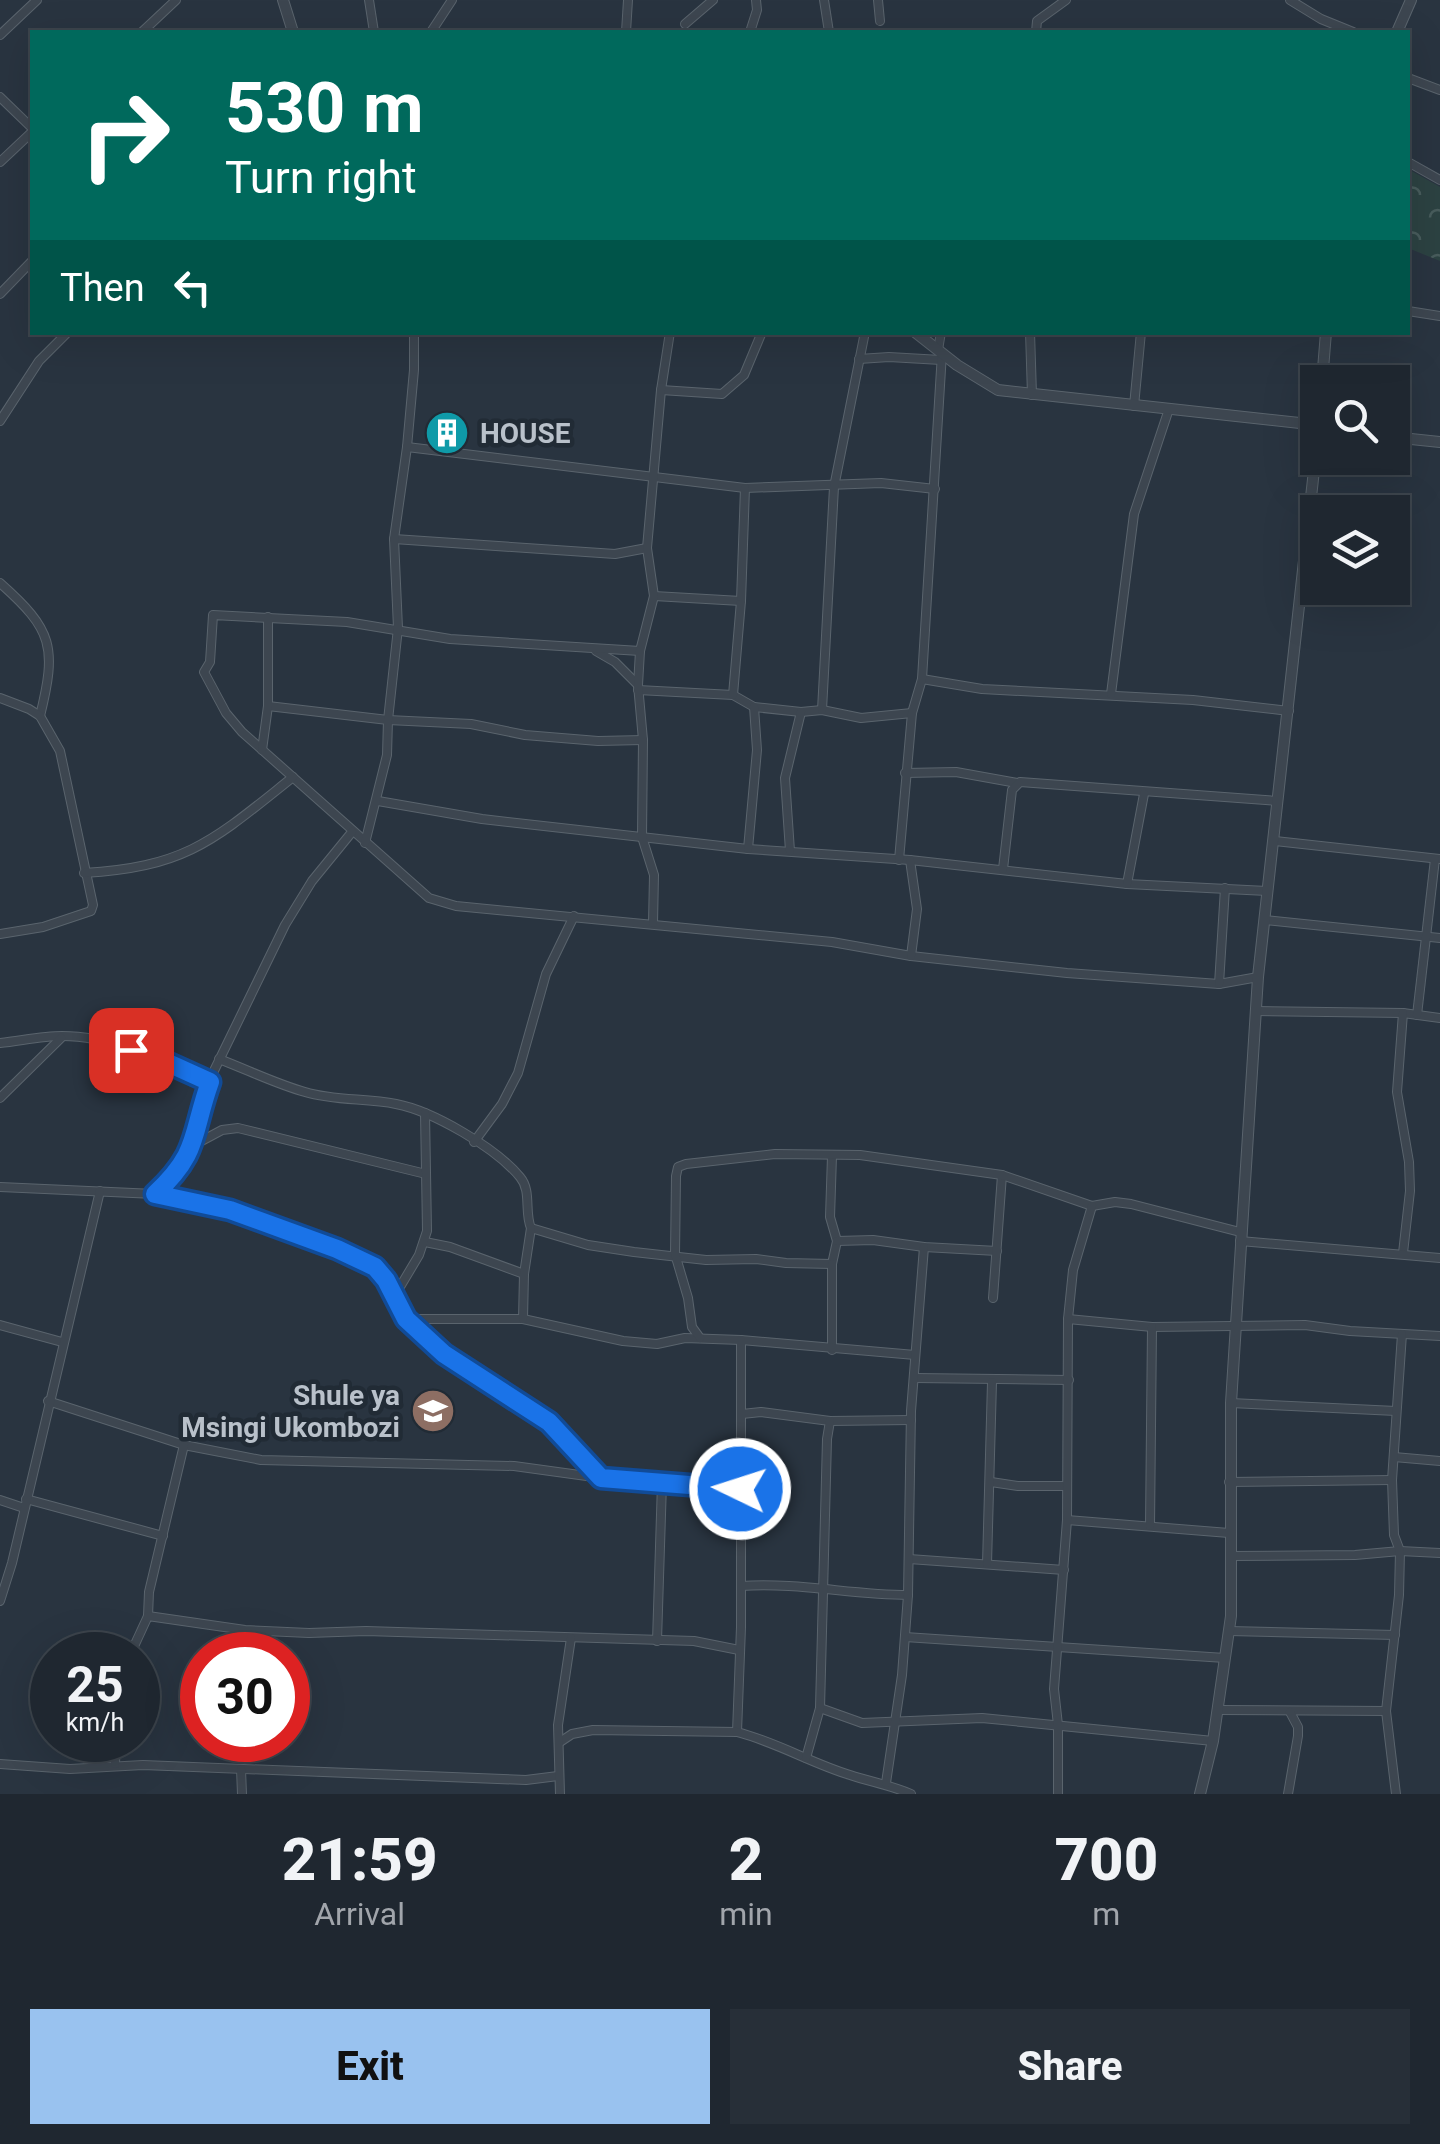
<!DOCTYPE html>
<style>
body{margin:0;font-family:Roboto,sans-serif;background:#272f38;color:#f1f3f6;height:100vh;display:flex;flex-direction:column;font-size:38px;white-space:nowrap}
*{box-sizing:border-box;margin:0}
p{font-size:32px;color:#a1a5ab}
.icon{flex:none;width:55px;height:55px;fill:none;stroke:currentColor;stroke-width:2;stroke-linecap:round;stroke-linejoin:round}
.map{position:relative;height:1794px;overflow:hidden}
.panel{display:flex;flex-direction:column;background:#1f2730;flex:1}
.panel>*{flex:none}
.guide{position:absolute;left:30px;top:30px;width:1380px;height:305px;border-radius:0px;box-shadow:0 10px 40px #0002,0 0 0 2px #3c444c;background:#00695c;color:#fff;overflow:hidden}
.tools{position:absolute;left:1300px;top:365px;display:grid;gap:20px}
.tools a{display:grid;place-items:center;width:110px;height:110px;border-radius:0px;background:#1f2730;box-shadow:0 10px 40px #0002,0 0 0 2px #3c444c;font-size:50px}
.speed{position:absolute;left:30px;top:1632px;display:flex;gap:20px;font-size:50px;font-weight:700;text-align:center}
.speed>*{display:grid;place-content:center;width:130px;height:130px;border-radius:50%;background:#1f2730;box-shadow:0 10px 40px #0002,0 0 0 2px #3c444c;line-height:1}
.speed small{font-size:25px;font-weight:400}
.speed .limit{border:15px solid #d22;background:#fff;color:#111}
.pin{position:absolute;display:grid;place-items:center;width:85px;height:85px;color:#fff;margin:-42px;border-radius:20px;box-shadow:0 5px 15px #0006}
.me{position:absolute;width:110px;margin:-55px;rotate:274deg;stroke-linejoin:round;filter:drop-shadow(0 0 8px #0008)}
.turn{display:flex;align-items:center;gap:35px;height:210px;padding:0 30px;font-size:45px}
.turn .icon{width:130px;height:130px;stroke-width:2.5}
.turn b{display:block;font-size:70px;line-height:85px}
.then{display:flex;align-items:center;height:95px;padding:0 30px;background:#0003;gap:20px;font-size:38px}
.eta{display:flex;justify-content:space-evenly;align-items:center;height:170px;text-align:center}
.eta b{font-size:60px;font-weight:800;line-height:70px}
.button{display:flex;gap:20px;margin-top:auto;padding:20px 30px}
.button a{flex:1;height:115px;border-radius:0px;background:#99c2ef;color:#111;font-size:40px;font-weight:800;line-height:115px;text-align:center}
.button a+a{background:#272f38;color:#f1f3f6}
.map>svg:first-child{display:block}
.forest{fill:url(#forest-crowns)}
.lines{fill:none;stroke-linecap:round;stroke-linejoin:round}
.minor-casing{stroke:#5a646d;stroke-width:10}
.tertiary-casing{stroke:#5a646d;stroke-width:12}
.minor{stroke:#3d4650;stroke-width:8}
.tertiary{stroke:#3d4650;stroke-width:10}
.route-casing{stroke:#114b97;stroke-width:25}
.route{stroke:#1a73e8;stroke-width:18}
.labels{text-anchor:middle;stroke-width:9;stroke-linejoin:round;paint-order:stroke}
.poi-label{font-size:28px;font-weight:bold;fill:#b9c1ca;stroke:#212b35;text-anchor:start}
</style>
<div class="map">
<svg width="1440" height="1794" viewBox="0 0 1440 1794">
<defs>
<pattern id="forest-crowns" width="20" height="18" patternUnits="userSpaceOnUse" patternTransform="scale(2.5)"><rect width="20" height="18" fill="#2c4242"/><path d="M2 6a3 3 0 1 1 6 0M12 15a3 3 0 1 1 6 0" fill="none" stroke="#485c5c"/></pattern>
</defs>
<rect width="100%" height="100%" fill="#293440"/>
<!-- forest -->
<path class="forest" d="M 1408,169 L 1440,187 L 1440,261 L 1408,248 Z"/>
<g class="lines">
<!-- minor casing -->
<g class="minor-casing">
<g id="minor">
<path d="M 369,0 L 374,32"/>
<path d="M 824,0 L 829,32"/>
<path d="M 878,0 L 880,21"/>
<path d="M 1290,0 L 1321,19 L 1353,32"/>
<path d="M 685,24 L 713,0"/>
<path d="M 142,32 L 176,0"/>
<path d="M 431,32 L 452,0"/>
<path d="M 626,32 L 628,0"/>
<path d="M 750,32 L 757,10 L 756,0"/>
<path d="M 1036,32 L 1037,21 L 1066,0"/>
<path d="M 0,35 L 37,0"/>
<path d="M 1408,78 L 1440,90"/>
<path d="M 0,97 L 32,128"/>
<path d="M 0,162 L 32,132"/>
<path d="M 1408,162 L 1440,180"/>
<path d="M 0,294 L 32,261"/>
<path d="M 1408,311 L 1440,316"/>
<path d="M 1030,332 L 1032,395"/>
<path d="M 938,350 L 941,332"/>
<path d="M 859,359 L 889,357 L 941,360"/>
<path d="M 661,390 L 722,394 L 744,375 L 762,332"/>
<path d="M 1134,406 L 1141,332"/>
<path d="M 0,421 L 39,361 L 68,332"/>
<path d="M 407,447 L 745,488 L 881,483 L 935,489"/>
<path d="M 394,539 L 615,554 L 647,548"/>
<path d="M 0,583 C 53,630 57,647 40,716"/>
<path d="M 654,596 L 741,601"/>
<path d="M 596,651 L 615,662 L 638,685"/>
<path d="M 640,651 L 450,639 L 347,622 L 213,615 L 210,662 L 204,672 L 226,713 L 242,732 L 429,898 L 456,906 L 832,942 L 911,956 L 1067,973 L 1219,984 L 1258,977"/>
<path d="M 922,679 L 982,689 L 1193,700 L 1289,711"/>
<path d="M 638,690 L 733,695 L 754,707 L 801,712 L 822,710 L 861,718 L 912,713"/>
<path d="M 1111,694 L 1134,514 L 1169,409"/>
<path d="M 733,695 L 741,601 L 745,488"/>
<path d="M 0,698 L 29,709 L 40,716 L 60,751 L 93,905 L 91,911 L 43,927 L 0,934"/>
<path d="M 268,706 L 388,720 L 471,724 L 525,735 L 598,741 L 643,740"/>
<path d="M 822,710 L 834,487 L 865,332"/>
<path d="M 262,750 L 268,706 L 268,617"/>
<path d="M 905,773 L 956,772 L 1017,783"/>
<path d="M 378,801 L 482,819 L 748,849 L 910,860 L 1127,884 L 1267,891"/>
<path d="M 1275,841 L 1440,859"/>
<path d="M 365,843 L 387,755 L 388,720 L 398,628 L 394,539 L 407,447 L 414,370 L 414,332"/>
<path d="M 748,849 L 757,750 L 754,707"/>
<path d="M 790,851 L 785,778 L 801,712"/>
<path d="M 899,860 L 912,713 L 922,679 L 942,353"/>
<path d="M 910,860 L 917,909 L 911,956"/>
<path d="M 1003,869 L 1012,790 L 1020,782 L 1278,801"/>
<path d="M 84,873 C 188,867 215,839 293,777"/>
<path d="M 1127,884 L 1144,794"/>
<path d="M 1265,920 L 1440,938"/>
<path d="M 653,923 L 654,875 L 642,837 L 643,740 L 638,685 L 640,651 L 654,596 L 647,548 L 661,390 L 670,332"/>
<path d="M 1219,984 L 1225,888"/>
<path d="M 1256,1011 L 1403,1013 L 1440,1018"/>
<path d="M 1403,1013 L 1397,1092 L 1409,1162 L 1410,1191 L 1403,1253"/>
<path d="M 1417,1015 L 1435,859"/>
<path d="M 0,1043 C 20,1041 42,1036 62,1036 C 113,1036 164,1061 209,1081"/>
<path d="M 219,1059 C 248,1070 276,1084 305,1092 C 334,1101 366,1098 396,1104 C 433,1111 496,1148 520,1177 C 532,1191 524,1212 531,1228 L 588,1245 L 634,1252 L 706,1260 L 756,1259 L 786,1263 L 832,1264 L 837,1241 L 830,1217 L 832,1156"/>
<path d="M 0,1098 L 61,1038"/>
<path d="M 474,1142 L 502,1104 L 518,1073 L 546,974 L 574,916"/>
<path d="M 194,1145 L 222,1130 L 238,1128 L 426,1174"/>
<path d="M 0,1187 L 155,1194 L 191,1200 L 230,1210 L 359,1258 C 392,1276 387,1301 410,1323 C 451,1363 503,1386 548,1421 C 569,1437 584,1459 601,1478"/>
<path d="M 155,1194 L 186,1162 L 193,1145 L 209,1081 L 285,925 L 312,881 L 352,832"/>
<path d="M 837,1241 L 873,1240 L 924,1247 L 997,1251"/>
<path d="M 1240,1241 L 1440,1258"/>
<path d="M 425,1242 L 450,1247 L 524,1274"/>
<path d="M 832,1264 L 832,1350"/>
<path d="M 394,1297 L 419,1255 L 427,1231 L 425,1113"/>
<path d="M 993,1298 L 1002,1175"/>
<path d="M 406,1319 L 523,1319 L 623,1341 L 657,1344 L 685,1338 L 741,1340 L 915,1355"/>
<path d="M 523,1319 L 524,1274 L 531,1228"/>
<path d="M 1068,1319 L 1152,1327 L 1305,1325 L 1350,1331 L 1440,1336"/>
<path d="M 0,1325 L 62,1342"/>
<path d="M 700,1338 L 692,1327 L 688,1298 L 675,1254 L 676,1176 L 678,1167 L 686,1164 L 775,1154 L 860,1155 L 1002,1175 L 1092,1206 L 1115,1202 L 1131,1204 L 1240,1232"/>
<path d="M 915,1378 L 1069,1380"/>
<path d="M 48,1401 L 184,1445 L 261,1460 L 514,1466 L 601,1478 L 740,1489"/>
<path d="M 1231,1403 L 1396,1411"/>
<path d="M 742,1414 L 761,1412 L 830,1421 L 911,1420"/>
<path d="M 1394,1457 L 1440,1461"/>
<path d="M 991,1482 L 1018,1486 L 1066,1486"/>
<path d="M 1229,1482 L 1392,1480"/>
<path d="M 26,1499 L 163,1536"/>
<path d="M 0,1500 L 24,1508"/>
<path d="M 1067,1520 L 1229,1533"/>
<path d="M 1150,1526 L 1152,1327"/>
<path d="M 1231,1556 L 1355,1555 L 1400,1551 L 1440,1553"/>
<path d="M 909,1559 L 1064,1570"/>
<path d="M 987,1564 L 992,1382"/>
<path d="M 741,1586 C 798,1582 852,1595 908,1595"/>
<path d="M 0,1601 L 12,1563 L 100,1191"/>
<path d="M 148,1616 L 149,1592 L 184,1445"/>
<path d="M 1229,1631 L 1395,1635"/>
<path d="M 905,1637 L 1225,1658"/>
<path d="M 657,1641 L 662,1483"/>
<path d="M 130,1655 L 148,1616 L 245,1630 L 309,1633 L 366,1631 L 694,1641 L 739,1650"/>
<path d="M 820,1708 L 862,1723 L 982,1718 L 1213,1741"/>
<path d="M 1218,1710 L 1386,1711"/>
<path d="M 737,1732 L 741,1627 L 741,1340"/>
<path d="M 560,1742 L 572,1734 L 593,1730 L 737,1732 C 776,1742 811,1763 850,1775 C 871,1782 890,1785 911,1794"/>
<path d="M 806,1758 L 820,1708 L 827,1439 L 830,1421"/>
<path d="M 0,1764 L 70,1769 L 143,1765 L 526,1780 L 558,1776"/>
<path d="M 115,1764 L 116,1740"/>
<path d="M 241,1769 L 242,1794"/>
<path d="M 886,1783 L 902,1675 L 908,1595 L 911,1411 L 924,1247"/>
<path d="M 560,1794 L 558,1725 L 571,1638"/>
<path d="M 1058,1794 L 1058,1725 L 1054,1689 L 1067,1520 L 1068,1319 L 1073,1270 L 1092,1206"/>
<path d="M 1288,1794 L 1298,1736 L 1298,1727 L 1290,1712"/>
<path d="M 1396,1794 L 1386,1711 L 1399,1595 L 1400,1551 L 1394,1535 L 1392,1480 L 1402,1334"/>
</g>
</g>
<!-- tertiary casing -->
<g class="tertiary-casing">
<g id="tertiary">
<path d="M 283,0 L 293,32"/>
<path d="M 1397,32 L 1411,0"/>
<path d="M 915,332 L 957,365 L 998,390 L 1318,425"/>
<path d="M 1322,382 L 1326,332"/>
<path d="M 1392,437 L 1440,442"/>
<path d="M 1200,1794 L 1213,1741 L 1231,1616 L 1231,1403 L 1258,977 L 1318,434"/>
</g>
</g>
<!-- minor -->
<use href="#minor" class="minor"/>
<!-- tertiary -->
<use href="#tertiary" class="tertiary"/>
</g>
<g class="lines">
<!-- route casing -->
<g class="route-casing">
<path id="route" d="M 131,1050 L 157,1058 L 210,1082 C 191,1135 200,1152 155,1194 L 230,1210 L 337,1249 L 375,1267 L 386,1280 L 406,1319 L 444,1354 L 549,1422 L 601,1478 L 740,1489"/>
</g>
<!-- route -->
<use href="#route" class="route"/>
</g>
<!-- icons -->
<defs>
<g id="building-disc" transform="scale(2.25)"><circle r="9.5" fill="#0f9aa8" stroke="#212b35"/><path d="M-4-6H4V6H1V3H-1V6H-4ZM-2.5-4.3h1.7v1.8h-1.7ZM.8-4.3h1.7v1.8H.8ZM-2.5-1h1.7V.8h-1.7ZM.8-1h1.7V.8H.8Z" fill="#fff"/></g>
<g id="school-disc" transform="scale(2.25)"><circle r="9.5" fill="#8d6e63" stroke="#212b35"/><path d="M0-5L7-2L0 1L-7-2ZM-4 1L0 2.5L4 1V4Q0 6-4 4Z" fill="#fff"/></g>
</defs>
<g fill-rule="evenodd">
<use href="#building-disc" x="447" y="433"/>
<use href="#school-disc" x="433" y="1411"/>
</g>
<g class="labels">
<!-- poi labels -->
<g class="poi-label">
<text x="480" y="443">HOUSE</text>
<text x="400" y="1405" text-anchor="end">Shule ya<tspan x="400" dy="32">Msingi Ukombozi</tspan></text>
</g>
</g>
</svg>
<div class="tools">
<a><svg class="icon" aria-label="search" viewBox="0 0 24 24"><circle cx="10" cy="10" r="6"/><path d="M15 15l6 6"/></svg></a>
<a><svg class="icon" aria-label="layers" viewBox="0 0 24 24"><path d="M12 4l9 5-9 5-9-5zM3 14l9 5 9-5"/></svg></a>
</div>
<div class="speed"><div>25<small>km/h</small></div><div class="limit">30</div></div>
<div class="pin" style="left:131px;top:1050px;background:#d93025"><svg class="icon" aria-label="arrive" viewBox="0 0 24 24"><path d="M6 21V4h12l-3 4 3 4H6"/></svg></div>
<svg class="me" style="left:740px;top:1489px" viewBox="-20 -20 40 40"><circle r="17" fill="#1a73e8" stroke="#fff" stroke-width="3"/><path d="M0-11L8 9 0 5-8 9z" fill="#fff"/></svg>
<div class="guide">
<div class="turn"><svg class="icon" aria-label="right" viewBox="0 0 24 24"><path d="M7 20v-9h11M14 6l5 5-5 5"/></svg><div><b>530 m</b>Turn right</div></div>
<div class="then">Then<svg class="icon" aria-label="left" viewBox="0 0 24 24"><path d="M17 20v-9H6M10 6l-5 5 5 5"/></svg></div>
</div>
</div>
<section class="panel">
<div class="eta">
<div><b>21:59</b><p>Arrival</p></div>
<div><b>2</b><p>min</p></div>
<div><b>700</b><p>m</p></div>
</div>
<div class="button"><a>Exit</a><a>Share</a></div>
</section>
